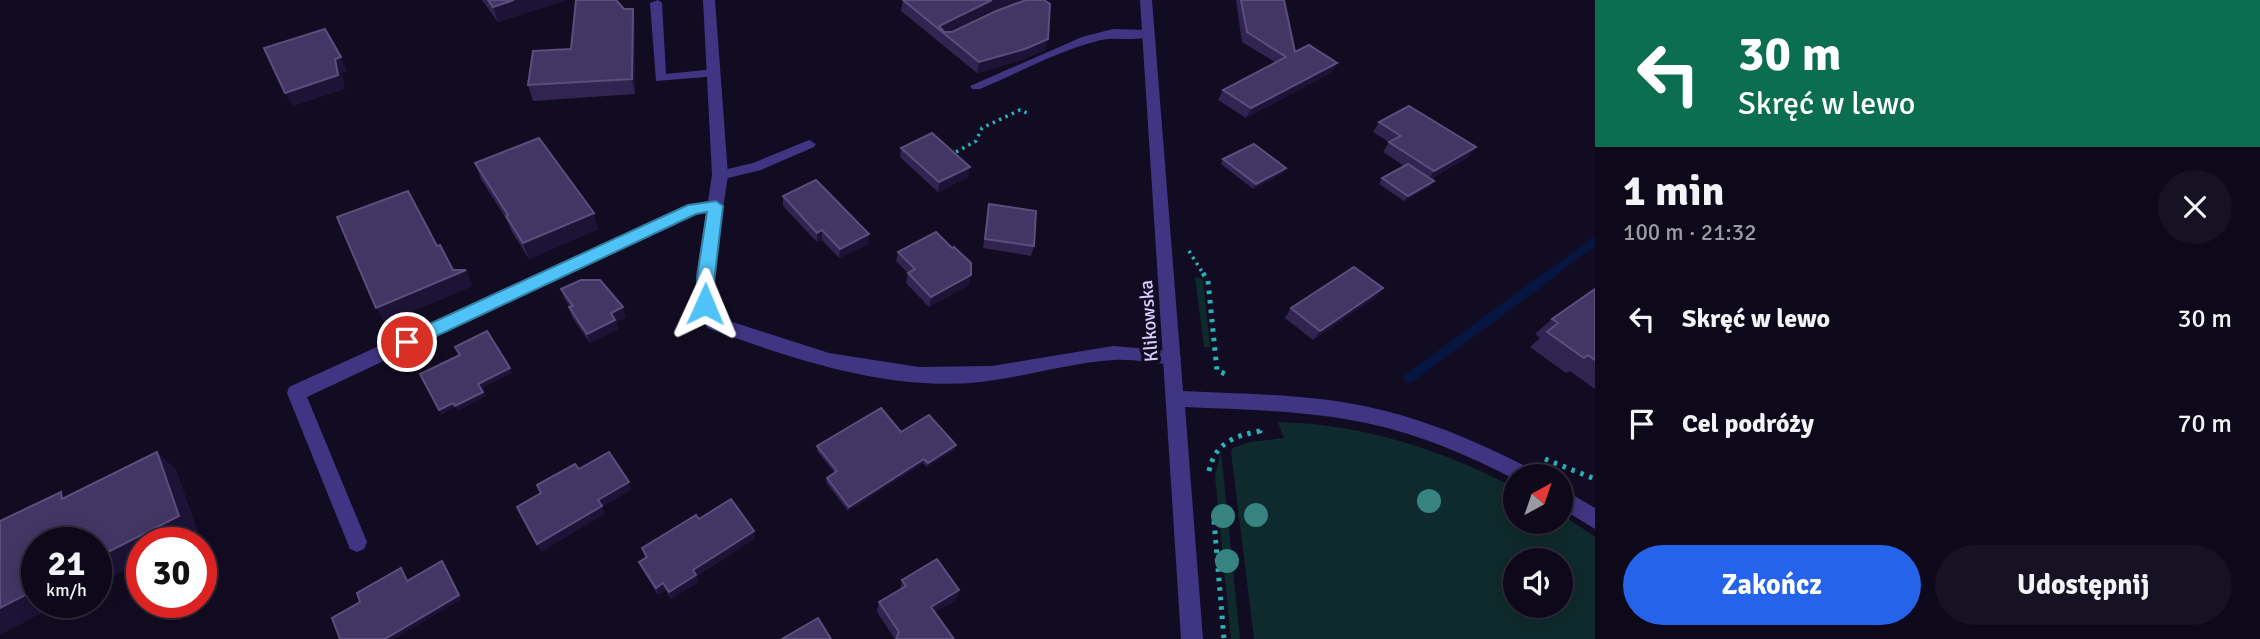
<!DOCTYPE html>
<html lang="pl">
<meta charset="utf-8">
<style>
body{margin:0;font-family:Signika,sans-serif;background:#171223;color:#f1f3f6;height:100vh;display:flex;flex-direction:column;font-size:26px;white-space:nowrap}
*{box-sizing:border-box;margin:0}
p{font-size:23px;color:#9b9aa2}
.icon{flex:none;width:38px;height:38px;fill:none;stroke:currentColor;stroke-width:2;stroke-linecap:round;stroke-linejoin:round}
.map{position:relative;flex:1;overflow:hidden}
.sheet{display:flex;flex-direction:column;background:#0e091a;width:665px}
.sheet>*{flex:none}
.banner{background:#0b6e4f;color:#fff;overflow:hidden}
.needle{width:46px;rotate:40deg}
.buttons{position:absolute;left:1503px;top:464px;display:grid;gap:14px}
.buttons a{display:grid;place-items:center;width:70px;height:70px;border-radius:50%;background:#0e091a;box-shadow:0 4px 18px #0003,0 0 0 2px #2e2a39;font-size:35px}
.speed{position:absolute;left:21px;top:527px;display:flex;gap:14px;font-size:35px;font-weight:700;text-align:center}
.speed>*{display:grid;place-content:center;width:91px;height:91px;border-radius:50%;background:#0e091a;box-shadow:0 4px 18px #0003,0 0 0 2px #2e2a39;line-height:1}
.speed small{font-size:18px;font-weight:400}
.speed .limit{border:10px solid #d22;background:#fff;color:#111}
.pin{position:absolute;display:grid;place-items:center;width:60px;height:60px;color:#fff;margin:-30px;border:4px solid #fff;border-radius:50%;box-shadow:0 2px 7px #0007}
.me{position:absolute;width:77px;margin:-38px;rotate:1deg;stroke-linejoin:round;filter:drop-shadow(0 0 5px #0008)}
.turn{display:flex;align-items:center;gap:24px;height:147px;padding:0 28px;font-size:32px}
.turn .icon{width:91px;height:91px;stroke-width:2.5}
.turn b{display:block;font-size:49px;line-height:60px}
.round{display:grid;place-items:center;flex:none;width:74px;height:74px;border-radius:37px;background:#171223}
.head{display:flex;align-items:center;justify-content:space-between;height:119px;padding:0 28px}
h1{font-size:42px;font-weight:800;line-height:52px}
.primary-button{display:flex;gap:14px;margin-top:auto;padding:14px 28px}
.primary-button a{flex:1;height:80px;border-radius:42px;background:#2563eb;color:#fff;font-size:28px;font-weight:800;line-height:80px;text-align:center}
.primary-button a+a{background:#171223;color:#f1f3f6}
ul{padding:0;list-style:none}
li{display:flex;align-items:center;gap:21px;height:105px;padding:0 28px}
li div{flex:1}
li b{display:block;font-size:26px}
li em{font-style:normal}
main{display:flex;flex:1;min-height:0}
.map>svg:first-child{display:block}
.green{fill:#0f2a2c;fill-rule:evenodd}
.lines{fill:none;stroke-linecap:round;stroke-linejoin:round}
.stream-far1{stroke:#071640;stroke-width:8}
.stream{stroke:#071640;stroke-width:10}
.path-far1{stroke:#28b2b8;stroke-width:3.5;stroke-dasharray:2.5 4.5;stroke-linecap:butt}
.path{stroke:#28b2b8;stroke-width:5;stroke-dasharray:3.5 6;stroke-linecap:butt}
.service{fill:#403583;fill-rule:evenodd}
.minor{fill:#403583;fill-rule:evenodd}
.tertiary{fill:#403583;fill-rule:evenodd}
.tree{fill:#368382}
.wall{fill:#322451}
.shaded-wall{fill:#1d1336}
.building{fill:#433664;stroke:#5b4e7c;stroke-width:2}
.route{fill:#4fc3f7;stroke:#337fa1;stroke-width:2}
.labels{text-anchor:middle;stroke-width:7;stroke-linejoin:round;paint-order:stroke}
.street-label{font-size:19px;fill:#d8cdff;stroke:#120c22}
</style>
<main>
<div class="map">
<svg width="1595" height="639" viewBox="0 0 1595 639">
<rect width="100%" height="100%" fill="#120c22"/>
<!-- green -->
<g class="green">
<path d="M 1195,277 L 1203,279 L 1210,347 L 1204,347 Z"/>
<path d="M 1278,422 C 1363,424 1440,449 1515,488 L 1516,522 L 1561,522 L 1561,514 L 1595,537 L 1595,639 L 1254,639 L 1231,452 L 1233,448 L 1250,442 L 1284,438 ZM 1516,560 L 1561,560 L 1561,606 L 1516,606 Z"/>
<path d="M 1221,451 L 1240,639 L 1231,639 L 1215,476 Z"/>
</g>
<g class="lines">
<!-- stream-far1 -->
<path class="stream-far1" d="M 1549,275 L 1595,241"/>
<!-- stream -->
<path class="stream" d="M 1409,378 L 1552,273"/>
<!-- path-far1 -->
<g class="path-far1">
<path d="M 956,152 L 976,141 L 982,128 L 1020,110 L 1029,114"/>
<path d="M 1189,251 L 1204,275"/>
</g>
<!-- path -->
<g class="path">
<path d="M 1203,273 L 1208,281 L 1217,371 L 1226,374"/>
<path d="M 1545,459 L 1595,479"/>
<path d="M 1209,471 C 1215,443 1234,436 1260,431 L 1259,427"/>
<path d="M 1214,521 L 1224,639"/>
</g>
<!-- service -->
<g class="service">
<path d="M 658,0 L 662,3 L 666,74 L 714,69 L 720,73 L 718,76 L 656,81 L 650,3 Z"/>
<path d="M 1113,29 L 1148,30 L 1154,34 C 1142,43 1116,36 1101,40 C 1060,50 1020,72 980,89 L 972,89 L 970,86 L 1082,37 Z"/>
<path d="M 809,140 L 816,144 L 814,147 L 761,170 L 720,180 L 713,175 L 715,172 L 753,163 Z"/>
</g>
<!-- minor -->
<path class="minor" d="M 703,0 L 715,0 L 728,175 L 713,277 L 714,304 L 720,318 L 829,353 L 919,367 L 992,366 L 1113,346 L 1172,351 L 1178,353 L 1181,358 L 1178,363 L 1172,365 C 1153,363 1133,359 1114,360 C 1066,363 1019,379 971,383 C 880,389 791,358 707,328 C 688,292 701,251 706,213 L 697,214 L 307,397 L 367,542 L 364,549 L 357,552 L 350,549 L 287,393 L 289,387 L 688,205 L 708,201 L 712,175 Z"/>
<!-- tertiary -->
<g class="tertiary">
<path d="M 1140,0 L 1152,0 L 1183,391 C 1244,394 1305,394 1364,406 C 1423,418 1479,442 1533,470 L 1536,476 L 1516,476 L 1516,480 C 1468,455 1419,434 1366,423 C 1307,410 1245,410 1185,407 L 1203,639 L 1181,639 Z"/>
<path d="M 1561,488 L 1595,508 L 1595,529 L 1561,508 Z"/>
</g>
</g>
<!-- trees -->
<g class="tree">
<circle cx="1429" cy="501" r="12"/>
<circle cx="1256" cy="515" r="12"/>
<circle cx="1223" cy="516" r="12"/>
<circle cx="1227" cy="561" r="12"/>
</g>
<!-- wall -->
<g class="wall">
<path d="M 482,0 L 566,0 L 498,22 Z"/>
<path d="M 903,0 L 984,14 L 948,32 L 1045,50 L 1022,60 L 977,73 L 901,11 Z"/>
<path d="M 1236,0 L 1284,0 L 1295,52 L 1337,63 L 1331,73 L 1246,118 L 1218,100 L 1223,90 L 1275,62 L 1242,42 Z"/>
<path d="M 624,9 L 633,9 L 635,24 L 635,94 L 533,101 L 528,85 L 571,49 Z"/>
<path d="M 1379,122 L 1468,157 L 1431,179 L 1430,186 L 1404,201 L 1379,184 L 1382,178 L 1404,166 L 1383,152 L 1389,142 L 1373,132 Z"/>
<path d="M 901,148 L 970,167 L 968,177 L 938,192 L 900,157 Z"/>
<path d="M 1223,159 L 1283,173 L 1253,189 L 1221,164 Z"/>
<path d="M 475,163 L 598,229 L 529,259 L 512,232 L 507,220 L 481,179 Z"/>
<path d="M 783,196 L 868,244 L 839,258 L 822,240 L 817,242 L 783,206 Z"/>
<path d="M 989,204 L 1034,246 L 1031,256 L 983,248 Z"/>
<path d="M 898,252 L 969,285 L 929,307 L 906,283 L 908,273 L 896,261 Z"/>
<path d="M 561,289 L 626,317 L 616,322 L 618,329 L 590,343 L 572,317 L 569,307 L 570,307 L 564,298 Z"/>
<path d="M 1595,289 L 1595,389 L 1570,371 L 1566,373 L 1530,347 L 1540,338 L 1535,334 L 1552,319 Z"/>
<path d="M 1376,297 L 1313,340 L 1285,318 L 1291,308 Z"/>
<path d="M 901,432 L 955,449 L 927,467 L 923,463 L 848,511 L 826,482 L 827,478 L 835,473 L 817,451 L 817,446 Z"/>
<path d="M 699,519 L 755,538 L 697,576 L 698,582 L 671,599 L 666,590 L 658,595 L 642,569 L 639,562 L 645,558 L 642,548 Z"/>
<path d="M 902,580 L 956,600 L 935,612 L 954,639 L 895,639 L 877,612 L 879,602 L 900,590 Z"/>
</g>
<!-- shaded-wall -->
<g class="shaded-wall">
<path d="M 514,0 L 566,0 L 498,22 L 493,7 Z"/>
<path d="M 992,0 L 1023,0 L 984,14 L 944,34 L 939,26 Z"/>
<path d="M 633,9 L 635,24 L 635,94 L 632,79 Z"/>
<path d="M 1048,39 L 1045,50 L 1022,60 L 977,73 L 979,62 Z"/>
<path d="M 341,57 L 347,71 L 342,73 L 345,89 L 293,106 L 285,93 L 335,59 Z"/>
<path d="M 1337,63 L 1331,73 L 1246,118 L 1251,108 Z"/>
<path d="M 1476,147 L 1468,157 L 1427,181 L 1434,171 Z"/>
<path d="M 970,167 L 968,177 L 938,192 L 939,182 Z"/>
<path d="M 1286,168 L 1283,173 L 1253,189 L 1256,184 Z"/>
<path d="M 1434,181 L 1430,186 L 1404,201 L 1408,196 Z"/>
<path d="M 594,213 L 598,229 L 529,259 L 523,243 Z"/>
<path d="M 822,230 L 822,240 L 817,242 L 817,233 Z"/>
<path d="M 869,234 L 868,244 L 839,258 L 840,249 Z"/>
<path d="M 466,270 L 473,286 L 385,323 L 376,308 Z"/>
<path d="M 971,275 L 969,285 L 929,307 L 931,297 Z"/>
<path d="M 1383,288 L 1376,297 L 1313,340 L 1320,331 Z"/>
<path d="M 623,307 L 626,317 L 616,322 L 618,329 L 590,343 L 587,334 L 611,313 Z"/>
<path d="M 510,368 L 512,373 L 481,389 L 478,384 Z"/>
<path d="M 483,392 L 486,396 L 458,411 L 455,406 Z"/>
<path d="M 453,403 L 455,407 L 441,415 L 439,410 Z"/>
<path d="M 956,445 L 955,449 L 927,467 L 928,463 Z"/>
<path d="M 157,452 L 176,469 L 198,532 L 177,542 L 142,542 L 142,561 L 96,585 L 96,558 Z"/>
<path d="M 924,459 L 923,463 L 848,511 L 849,507 Z"/>
<path d="M 629,482 L 631,490 L 602,507 L 605,514 L 541,552 L 537,544 L 598,500 Z"/>
<path d="M 754,531 L 755,538 L 697,576 L 698,582 L 671,599 L 669,592 L 693,570 Z"/>
<path d="M 442,561 L 445,565 L 462,599 L 394,639 L 385,639 Z"/>
<path d="M 663,583 L 666,590 L 658,595 L 656,588 Z"/>
<path d="M 37,589 L 37,602 L 63,602 L 0,635 L 0,608 Z"/>
<path d="M 959,590 L 956,600 L 928,616 L 931,607 Z"/>
</g>
<!-- building -->
<g class="building">
<path d="M 488,0 L 514,0 L 493,7 Z"/>
<path d="M 576,0 L 616,0 L 624,9 L 633,9 L 632,79 L 528,85 L 533,51 L 571,49 Z"/>
<path d="M 903,0 L 992,0 L 939,26 L 944,32 L 952,32 L 996,11 L 1026,0 L 1044,0 L 1050,4 L 1048,39 L 1025,49 L 979,62 Z"/>
<path d="M 1241,0 L 1284,0 L 1295,52 L 1309,45 L 1337,63 L 1251,108 L 1223,90 L 1286,57 L 1247,32 Z"/>
<path d="M 325,29 L 341,57 L 335,59 L 338,75 L 285,93 L 264,48 Z"/>
<path d="M 1409,106 L 1476,147 L 1434,171 L 1389,142 L 1401,136 L 1379,122 Z"/>
<path d="M 932,133 L 970,167 L 939,182 L 901,148 Z"/>
<path d="M 539,138 L 594,213 L 523,243 L 506,216 L 508,215 L 475,163 Z"/>
<path d="M 1254,144 L 1286,168 L 1256,184 L 1223,159 Z"/>
<path d="M 1408,164 L 1434,181 L 1408,196 L 1382,178 Z"/>
<path d="M 816,180 L 869,234 L 840,249 L 822,230 L 817,233 L 783,196 Z"/>
<path d="M 408,191 L 437,246 L 440,245 L 453,270 L 466,270 L 376,308 L 337,217 Z"/>
<path d="M 989,204 L 1036,211 L 1034,246 L 985,239 Z"/>
<path d="M 936,232 L 952,248 L 954,247 L 971,263 L 971,275 L 931,297 L 908,273 L 915,269 L 898,252 Z"/>
<path d="M 1354,267 L 1383,288 L 1320,331 L 1291,308 Z"/>
<path d="M 581,280 L 600,280 L 623,307 L 611,313 L 615,320 L 587,334 L 569,307 L 573,306 L 561,289 Z"/>
<path d="M 1595,289 L 1595,360 L 1588,355 L 1584,358 L 1547,332 L 1558,323 L 1552,319 Z"/>
<path d="M 487,331 L 510,368 L 478,384 L 483,392 L 455,406 L 453,403 L 439,410 L 420,374 L 460,355 L 455,347 Z"/>
<path d="M 881,408 L 901,432 L 929,415 L 956,445 L 928,463 L 924,459 L 849,507 L 827,478 L 837,471 L 817,446 Z"/>
<path d="M 157,452 L 179,516 L 96,558 L 96,542 L 37,542 L 37,589 L 0,608 L 0,521 L 61,492 L 62,499 Z"/>
<path d="M 609,452 L 629,482 L 598,500 L 602,506 L 537,544 L 517,507 L 541,493 L 537,485 L 575,464 L 579,469 Z"/>
<path d="M 731,499 L 754,531 L 693,570 L 696,575 L 669,592 L 663,583 L 656,588 L 639,562 L 647,557 L 642,548 L 696,515 L 699,519 Z"/>
<path d="M 937,559 L 959,590 L 931,607 L 954,639 L 896,639 L 899,632 L 879,602 L 906,586 L 902,580 Z"/>
<path d="M 442,561 L 459,595 L 385,639 L 340,639 L 332,618 L 360,602 L 357,593 L 401,568 L 407,581 Z"/>
<path d="M 818,618 L 831,639 L 782,639 Z"/>
</g>
<!-- route -->
<path class="route" d="M 716,201 L 723,206 L 711,308 L 705,310 L 698,304 L 697,277 L 707,212 L 696,214 L 413,347 L 401,347 L 399,342 L 401,337 L 688,205 Z"/>
<g class="labels">
<!-- street labels -->
<g class="street-label">
<text transform="translate(1148 321) rotate(-94)" y="7">Klikowska</text>
</g>
</g>
</svg>
<div class="buttons">
<a><svg class="needle" viewBox="-14 -14 28 28"><path d="M0-13l5 13h-10z" fill="#e53935"/><path d="M0 13l5-13h-10z" fill="#9b9aa2"/></svg></a>
<a><svg class="icon" aria-label="sound" viewBox="0 0 24 24"><path d="M4 9h4l5-4v14l-5-4H4zM17 9q2 3 0 6"/></svg></a>
</div>
<div class="speed"><div>21<small>km/h</small></div><div class="limit">30</div></div>
<div class="pin" style="left:407px;top:342px;background:#d93025"><svg class="icon" aria-label="arrive" viewBox="0 0 24 24"><path d="M6 21V4h12l-3 4 3 4H6"/></svg></div>
<svg class="me" style="left:705px;top:304px" viewBox="-20 -20 40 40"><path d="M0-17L14 15 0 8-14 15z" fill="#4fc3f7" stroke="#fff" stroke-width="4"/></svg>
</div>
<section class="sheet">
<div class="banner">
<div class="turn"><svg class="icon" aria-label="left" viewBox="0 0 24 24"><path d="M17 20v-9H6M10 6l-5 5 5 5"/></svg><div><b>30 m</b>Skręć w lewo</div></div>
</div>
<div class="head"><div><h1>1 min</h1><p>100 m · 21:32</p></div><a class="round"><svg class="icon" aria-label="close" viewBox="0 0 24 24"><path d="M6 6l12 12M18 6L6 18"/></svg></a></div>
<ul>
<li><svg class="icon" aria-label="left" viewBox="0 0 24 24"><path d="M17 20v-9H6M10 6l-5 5 5 5"/></svg><div><b>Skręć w lewo</b></div><em>30 m</em></li>
<li><svg class="icon" aria-label="arrive" viewBox="0 0 24 24"><path d="M6 21V4h12l-3 4 3 4H6"/></svg><div><b>Cel podróży</b></div><em>70 m</em></li>
</ul>
<div class="primary-button"><a>Zakończ</a><a>Udostępnij</a></div>
</section>
</main>
